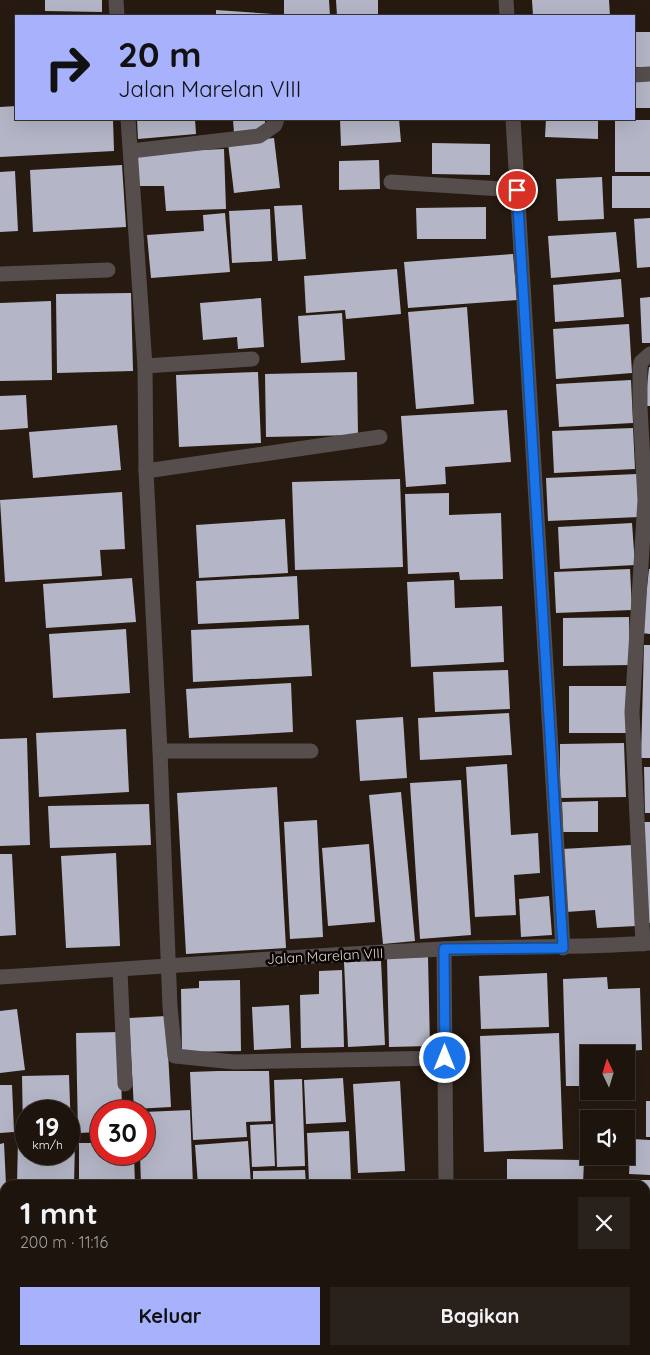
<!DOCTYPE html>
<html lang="id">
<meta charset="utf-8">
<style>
body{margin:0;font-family:Quicksand,sans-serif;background:#29211b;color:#f1f3f6;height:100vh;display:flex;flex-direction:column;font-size:19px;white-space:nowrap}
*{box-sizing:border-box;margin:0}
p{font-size:16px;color:#a09e9d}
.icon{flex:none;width:28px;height:28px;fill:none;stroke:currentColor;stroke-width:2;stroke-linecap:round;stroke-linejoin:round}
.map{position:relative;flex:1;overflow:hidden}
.side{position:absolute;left:0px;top:1180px;width:650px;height:175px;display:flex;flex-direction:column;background:#1c140d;border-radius:15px 15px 0 0;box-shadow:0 5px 20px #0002,0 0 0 1px #3a332e}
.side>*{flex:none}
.hud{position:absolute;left:15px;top:15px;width:620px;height:105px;border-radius:0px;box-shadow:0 5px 20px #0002,0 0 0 1px #3a332e;background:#a7b1fc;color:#111;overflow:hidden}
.needle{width:32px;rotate:356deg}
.tools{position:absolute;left:580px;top:1045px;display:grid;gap:10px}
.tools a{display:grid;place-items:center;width:55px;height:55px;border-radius:0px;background:#1c140d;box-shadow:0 5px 20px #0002,0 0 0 1px #3a332e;font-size:25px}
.speed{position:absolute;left:15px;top:1100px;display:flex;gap:10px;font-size:25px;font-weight:700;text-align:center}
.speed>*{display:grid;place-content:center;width:65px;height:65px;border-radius:50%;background:#1c140d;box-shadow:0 5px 20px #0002,0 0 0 1px #3a332e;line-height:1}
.speed small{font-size:12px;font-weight:400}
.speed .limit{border:8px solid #d22;background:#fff;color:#111}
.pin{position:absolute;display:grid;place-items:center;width:42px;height:42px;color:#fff;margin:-21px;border:2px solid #fff;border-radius:50%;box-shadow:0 1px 5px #0007}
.me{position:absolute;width:55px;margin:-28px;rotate:0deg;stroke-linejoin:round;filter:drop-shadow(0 0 4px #0008)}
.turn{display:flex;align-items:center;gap:18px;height:105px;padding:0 20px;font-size:22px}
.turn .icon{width:65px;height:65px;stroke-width:2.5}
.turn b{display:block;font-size:35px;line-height:42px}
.round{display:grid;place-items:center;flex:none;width:52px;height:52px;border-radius:0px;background:#29211b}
.head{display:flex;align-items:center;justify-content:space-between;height:85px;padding:0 20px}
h1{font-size:30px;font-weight:700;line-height:38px}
.button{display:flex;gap:10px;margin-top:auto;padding:10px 20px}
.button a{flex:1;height:58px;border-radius:0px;background:#a7b1fc;color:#111;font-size:20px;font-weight:700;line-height:58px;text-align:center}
.button a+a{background:#29211b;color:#f1f3f6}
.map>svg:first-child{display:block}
.building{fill:#b4b6c7}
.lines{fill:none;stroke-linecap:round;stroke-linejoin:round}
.lane{stroke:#564e4c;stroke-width:15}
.street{stroke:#564e4c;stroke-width:15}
.route-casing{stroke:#114b97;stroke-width:12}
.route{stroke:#1a73e8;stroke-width:9}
.labels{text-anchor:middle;stroke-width:5;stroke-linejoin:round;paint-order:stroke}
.street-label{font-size:14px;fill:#dbd3cd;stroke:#0b0604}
</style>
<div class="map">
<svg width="650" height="1355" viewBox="0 0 650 1355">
<rect width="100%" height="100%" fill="#261a11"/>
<!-- building -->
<g class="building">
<path d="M 45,0 L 102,0 L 102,12 L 45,11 Z"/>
<path d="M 284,0 L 329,0 L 330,16 L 284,16 Z"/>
<path d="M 336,0 L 378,0 L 378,16 L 337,16 Z"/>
<path d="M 532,0 L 609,0 L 610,16 L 533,16 Z"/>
<path d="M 216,10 L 273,14 L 272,16 L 216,16 Z"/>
<rect x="634" y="32" width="16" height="35"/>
<rect x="634" y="80" width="16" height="28"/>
<path d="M 16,106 L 16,119 L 113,119 L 114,151 L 0,157 L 0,107 Z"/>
<path d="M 137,119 L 195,119 L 196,134 L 138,139 Z"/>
<path d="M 233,119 L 265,119 L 265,132 L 234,134 Z"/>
<path d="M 340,119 L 399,119 L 401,142 L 341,146 Z"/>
<path d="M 546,119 L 598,119 L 598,139 L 545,137 Z"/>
<rect x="615" y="120" width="35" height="52"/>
<path d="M 274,138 L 280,188 L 234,193 L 228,143 Z"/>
<path d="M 432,143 L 490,144 L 490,175 L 432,174 Z"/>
<path d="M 224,149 L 226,209 L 166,211 L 164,186 L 138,186 L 136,153 Z"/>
<path d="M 379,160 L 380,189 L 339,190 L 339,161 Z"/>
<path d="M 122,165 L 126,227 L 33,232 L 30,170 Z"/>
<path d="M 15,171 L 18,231 L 0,232 L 0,172 Z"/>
<rect x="612" y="176" width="38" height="32"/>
<path d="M 602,177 L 604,219 L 558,221 L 556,179 Z"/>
<path d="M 302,205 L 306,259 L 278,261 L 274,206 Z"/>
<path d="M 486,207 L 486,239 L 417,239 L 416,208 Z"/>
<path d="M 270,209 L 272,261 L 232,263 L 229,211 Z"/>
<path d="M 225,213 L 230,272 L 151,278 L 147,235 L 204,231 L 203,215 Z"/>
<path d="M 650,218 L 650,267 L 637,268 L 634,219 Z"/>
<path d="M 616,232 L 620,272 L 551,278 L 548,236 Z"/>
<path d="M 513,254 L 517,300 L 408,308 L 404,262 Z"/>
<path d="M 397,269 L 401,314 L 346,319 L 345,310 L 306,313 L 304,276 Z"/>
<path d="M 621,279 L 624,317 L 555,322 L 553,285 Z"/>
<path d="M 131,293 L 133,371 L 57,373 L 56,294 Z"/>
<path d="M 650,297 L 650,343 L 642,343 L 640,298 Z"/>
<path d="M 261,298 L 264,347 L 238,349 L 237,337 L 203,340 L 200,303 Z"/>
<path d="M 51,301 L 52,380 L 0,381 L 0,303 Z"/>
<path d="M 467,307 L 474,404 L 416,409 L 408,312 Z"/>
<path d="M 342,313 L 345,360 L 301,363 L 298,316 Z"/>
<path d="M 629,324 L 632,373 L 556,379 L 553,329 Z"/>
<path d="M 649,367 L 650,367 L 650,406 L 645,406 Z"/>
<path d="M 258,372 L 261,443 L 179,447 L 176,375 Z"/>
<path d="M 357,372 L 358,435 L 266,437 L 265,374 Z"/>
<path d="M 631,380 L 633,423 L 559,427 L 556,384 Z"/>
<path d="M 26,395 L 28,428 L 0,430 L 0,396 Z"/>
<path d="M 507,410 L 511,462 L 445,467 L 446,484 L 406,487 L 401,416 Z"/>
<path d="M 117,425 L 121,470 L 33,478 L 29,432 Z"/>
<path d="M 633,428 L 635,469 L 554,473 L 552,431 Z"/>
<path d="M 637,474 L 639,517 L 548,521 L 546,478 Z"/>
<path d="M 400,479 L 403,567 L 295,570 L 292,482 Z"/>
<path d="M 122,492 L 125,549 L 100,550 L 102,576 L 5,582 L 0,500 Z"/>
<path d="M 449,493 L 449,515 L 501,513 L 503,579 L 460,580 L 459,572 L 408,574 L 405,494 Z"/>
<path d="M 285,519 L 288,573 L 199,578 L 196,525 Z"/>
<path d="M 632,523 L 635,565 L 560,569 L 558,527 Z"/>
<path d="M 630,569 L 632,610 L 556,613 L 554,572 Z"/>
<path d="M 649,569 L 650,569 L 650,634 L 642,633 Z"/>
<path d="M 297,576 L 299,619 L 198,624 L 196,581 Z"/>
<path d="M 132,578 L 136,622 L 46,628 L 43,584 Z"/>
<path d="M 454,580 L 455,608 L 502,606 L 504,662 L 411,667 L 407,582 Z"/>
<path d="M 629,617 L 630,665 L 563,666 L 563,618 Z"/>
<path d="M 309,625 L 312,676 L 193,682 L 191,630 Z"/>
<path d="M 126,629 L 130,693 L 53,698 L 49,634 Z"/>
<path d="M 644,645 L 650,645 L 650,758 L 641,758 Z"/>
<path d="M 508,670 L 510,709 L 435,712 L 433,672 Z"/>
<path d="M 291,683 L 293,732 L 189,738 L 186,689 Z"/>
<path d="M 569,686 L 628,686 L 627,733 L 569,733 Z"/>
<path d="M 509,713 L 512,755 L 420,760 L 418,718 Z"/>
<path d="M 403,717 L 407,778 L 360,781 L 356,720 Z"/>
<path d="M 126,729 L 129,792 L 39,797 L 36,733 Z"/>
<path d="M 27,738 L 30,845 L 0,846 L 0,739 Z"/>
<path d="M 624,743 L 626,797 L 560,798 L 560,744 Z"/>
<path d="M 507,764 L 511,835 L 538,833 L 540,873 L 514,875 L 516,915 L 475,917 L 466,767 Z"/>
<path d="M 644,767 L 650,767 L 650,813 L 645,813 Z"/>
<path d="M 461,780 L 471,935 L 420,939 L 410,783 Z"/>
<path d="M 277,787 L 286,948 L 186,954 L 177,793 Z"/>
<path d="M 401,792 L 415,941 L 383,944 L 369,795 Z"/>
<path d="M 598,801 L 598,832 L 563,832 L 562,802 Z"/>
<path d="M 149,804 L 151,845 L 50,848 L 48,806 Z"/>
<path d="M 317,820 L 323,937 L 290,939 L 284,822 Z"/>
<path d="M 644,822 L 650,822 L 650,923 L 648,923 Z"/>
<path d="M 369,844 L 375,922 L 328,926 L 322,848 Z"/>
<path d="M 631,845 L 636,926 L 597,928 L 595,910 L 566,912 L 562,849 Z"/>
<path d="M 116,853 L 120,946 L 66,948 L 61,856 Z"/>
<path d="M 0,854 L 12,854 L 16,935 L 0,936 Z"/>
<path d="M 549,896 L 552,935 L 521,937 L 519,899 Z"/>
<path d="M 428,957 L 430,1046 L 389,1047 L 387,958 Z"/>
<path d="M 381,961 L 385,1045 L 348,1047 L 344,962 Z"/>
<path d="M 342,970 L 344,1047 L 301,1048 L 300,995 L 319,994 L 319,971 Z"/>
<path d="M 547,973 L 549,1027 L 481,1029 L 479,976 Z"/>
<path d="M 607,977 L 608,989 L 640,988 L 642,1050 L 589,1054 L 589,1086 L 566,1086 L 563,979 Z"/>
<path d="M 240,980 L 241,1051 L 182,1052 L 181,989 L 199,988 L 199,981 Z"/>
<path d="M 289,1005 L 291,1048 L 254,1050 L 252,1007 Z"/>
<path d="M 17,1009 L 25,1070 L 0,1073 L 0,1011 Z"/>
<path d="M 166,1016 L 171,1107 L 134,1109 L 129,1018 Z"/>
<path d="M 120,1032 L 122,1111 L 101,1111 L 101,1132 L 78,1133 L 76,1033 Z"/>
<path d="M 559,1033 L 563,1149 L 484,1152 L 480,1036 Z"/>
<path d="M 218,1071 L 269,1071 L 271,1121 L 246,1122 L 247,1137 L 193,1140 L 190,1072 Z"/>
<path d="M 69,1075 L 71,1131 L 69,1131 L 69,1111 L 26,1111 L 26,1132 L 23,1132 L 22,1076 Z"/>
<path d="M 343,1078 L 346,1122 L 306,1124 L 304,1080 Z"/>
<path d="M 302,1079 L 305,1166 L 277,1167 L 274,1080 Z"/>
<path d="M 400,1081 L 405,1171 L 358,1173 L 353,1084 Z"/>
<path d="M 0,1085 L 12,1085 L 14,1132 L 0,1133 Z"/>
<rect x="646" y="1101" width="4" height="36"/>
<path d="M 190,1110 L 193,1185 L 141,1185 L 140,1154 L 144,1154 L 144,1112 Z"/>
<path d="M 273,1124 L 275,1166 L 252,1167 L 250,1125 Z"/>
<path d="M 349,1131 L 351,1181 L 309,1183 L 307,1133 Z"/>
<path d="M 18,1139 L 26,1139 L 26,1154 L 69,1154 L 69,1140 L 75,1141 L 74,1185 L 17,1185 Z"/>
<path d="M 631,1139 L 650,1140 L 650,1175 L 629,1174 Z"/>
<path d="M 248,1141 L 251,1185 L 198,1185 L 195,1145 Z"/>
<path d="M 4,1143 L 6,1185 L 5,1210 L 0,1210 L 0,1144 Z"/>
<path d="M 79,1143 L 101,1143 L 101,1154 L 134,1154 L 135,1185 L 79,1185 Z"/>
<path d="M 507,1159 L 584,1160 L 583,1185 L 507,1185 Z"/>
<path d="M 305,1170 L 306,1185 L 253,1185 L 253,1171 Z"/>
<path d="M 626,1180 L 650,1180 L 650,1228 L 645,1228 L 645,1185 L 626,1185 Z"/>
<rect x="0" y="1227" width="5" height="41"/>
<path d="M 650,1245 L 650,1279 L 645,1279 L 645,1246 Z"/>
<path d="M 650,1285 L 650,1328 L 645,1328 L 645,1286 Z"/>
<rect x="0" y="1292" width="5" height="43"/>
<rect x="57" y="1350" width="78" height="5"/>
<path d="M 138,1350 L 199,1350 L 200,1355 L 139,1355 Z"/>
<rect x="293" y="1350" width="64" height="5"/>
<rect x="362" y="1350" width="75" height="5"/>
</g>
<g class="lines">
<!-- lane -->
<path class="lane" d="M 0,1279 L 5,1279"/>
<!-- street -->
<g class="street">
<path d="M 116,0 L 117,16"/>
<path d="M 506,0 L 507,16"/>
<path d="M 634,75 L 650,74"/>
<path d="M 128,119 L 145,366 L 146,471 L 160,751 L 170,1007 L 175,1056 L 234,1062 L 445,1058"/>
<path d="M 513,119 L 563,948"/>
<path d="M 131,151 L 259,136 L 275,125 L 277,119"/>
<path d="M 391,182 L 517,190"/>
<path d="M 0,274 L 108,270"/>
<path d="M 145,366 L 252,359"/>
<path d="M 146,471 L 380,437"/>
<path d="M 160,751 L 311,751"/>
<path d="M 643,944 L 632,712 L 645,500 L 640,407 L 640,368 L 641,362 L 650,354"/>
<path d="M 444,949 L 446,1185"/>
<path d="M 120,970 L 125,1084"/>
<path d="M 0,977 C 147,968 294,956 442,949 C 511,946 581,948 650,943"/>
<path d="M 29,1350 L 29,1355"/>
<path d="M 243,1350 L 243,1355"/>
<path d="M 450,1350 L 450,1355"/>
</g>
</g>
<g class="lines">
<!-- route casing -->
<g class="route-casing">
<path id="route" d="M 445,1058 L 444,949 L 563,948 L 517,190"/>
</g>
<!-- route -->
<use href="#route" class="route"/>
</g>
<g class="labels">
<!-- street labels -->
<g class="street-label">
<text transform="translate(325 956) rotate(-3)" y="5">Jalan Marelan VIII</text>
</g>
</g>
</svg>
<div class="tools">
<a><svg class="needle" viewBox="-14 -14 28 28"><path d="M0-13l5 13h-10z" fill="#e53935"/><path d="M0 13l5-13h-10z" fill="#a09e9d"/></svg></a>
<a><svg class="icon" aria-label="sound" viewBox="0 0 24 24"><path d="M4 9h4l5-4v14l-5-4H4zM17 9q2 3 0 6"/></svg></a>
</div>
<div class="speed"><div>19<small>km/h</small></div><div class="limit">30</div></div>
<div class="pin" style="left:517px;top:190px;background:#d93025"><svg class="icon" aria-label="arrive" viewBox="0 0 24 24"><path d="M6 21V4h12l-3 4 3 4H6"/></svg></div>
<svg class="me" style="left:445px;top:1058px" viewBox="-20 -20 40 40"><circle r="17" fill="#1a73e8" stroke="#fff" stroke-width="3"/><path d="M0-11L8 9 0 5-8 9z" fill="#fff"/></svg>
<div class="hud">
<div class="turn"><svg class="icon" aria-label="right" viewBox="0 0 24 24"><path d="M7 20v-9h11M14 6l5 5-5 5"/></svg><div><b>20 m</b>Jalan Marelan VIII</div></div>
</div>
<section class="side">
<div class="head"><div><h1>1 mnt</h1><p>200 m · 11:16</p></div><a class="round"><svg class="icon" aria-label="close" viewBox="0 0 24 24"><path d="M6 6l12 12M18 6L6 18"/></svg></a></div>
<div class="button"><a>Keluar</a><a>Bagikan</a></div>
</section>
</div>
